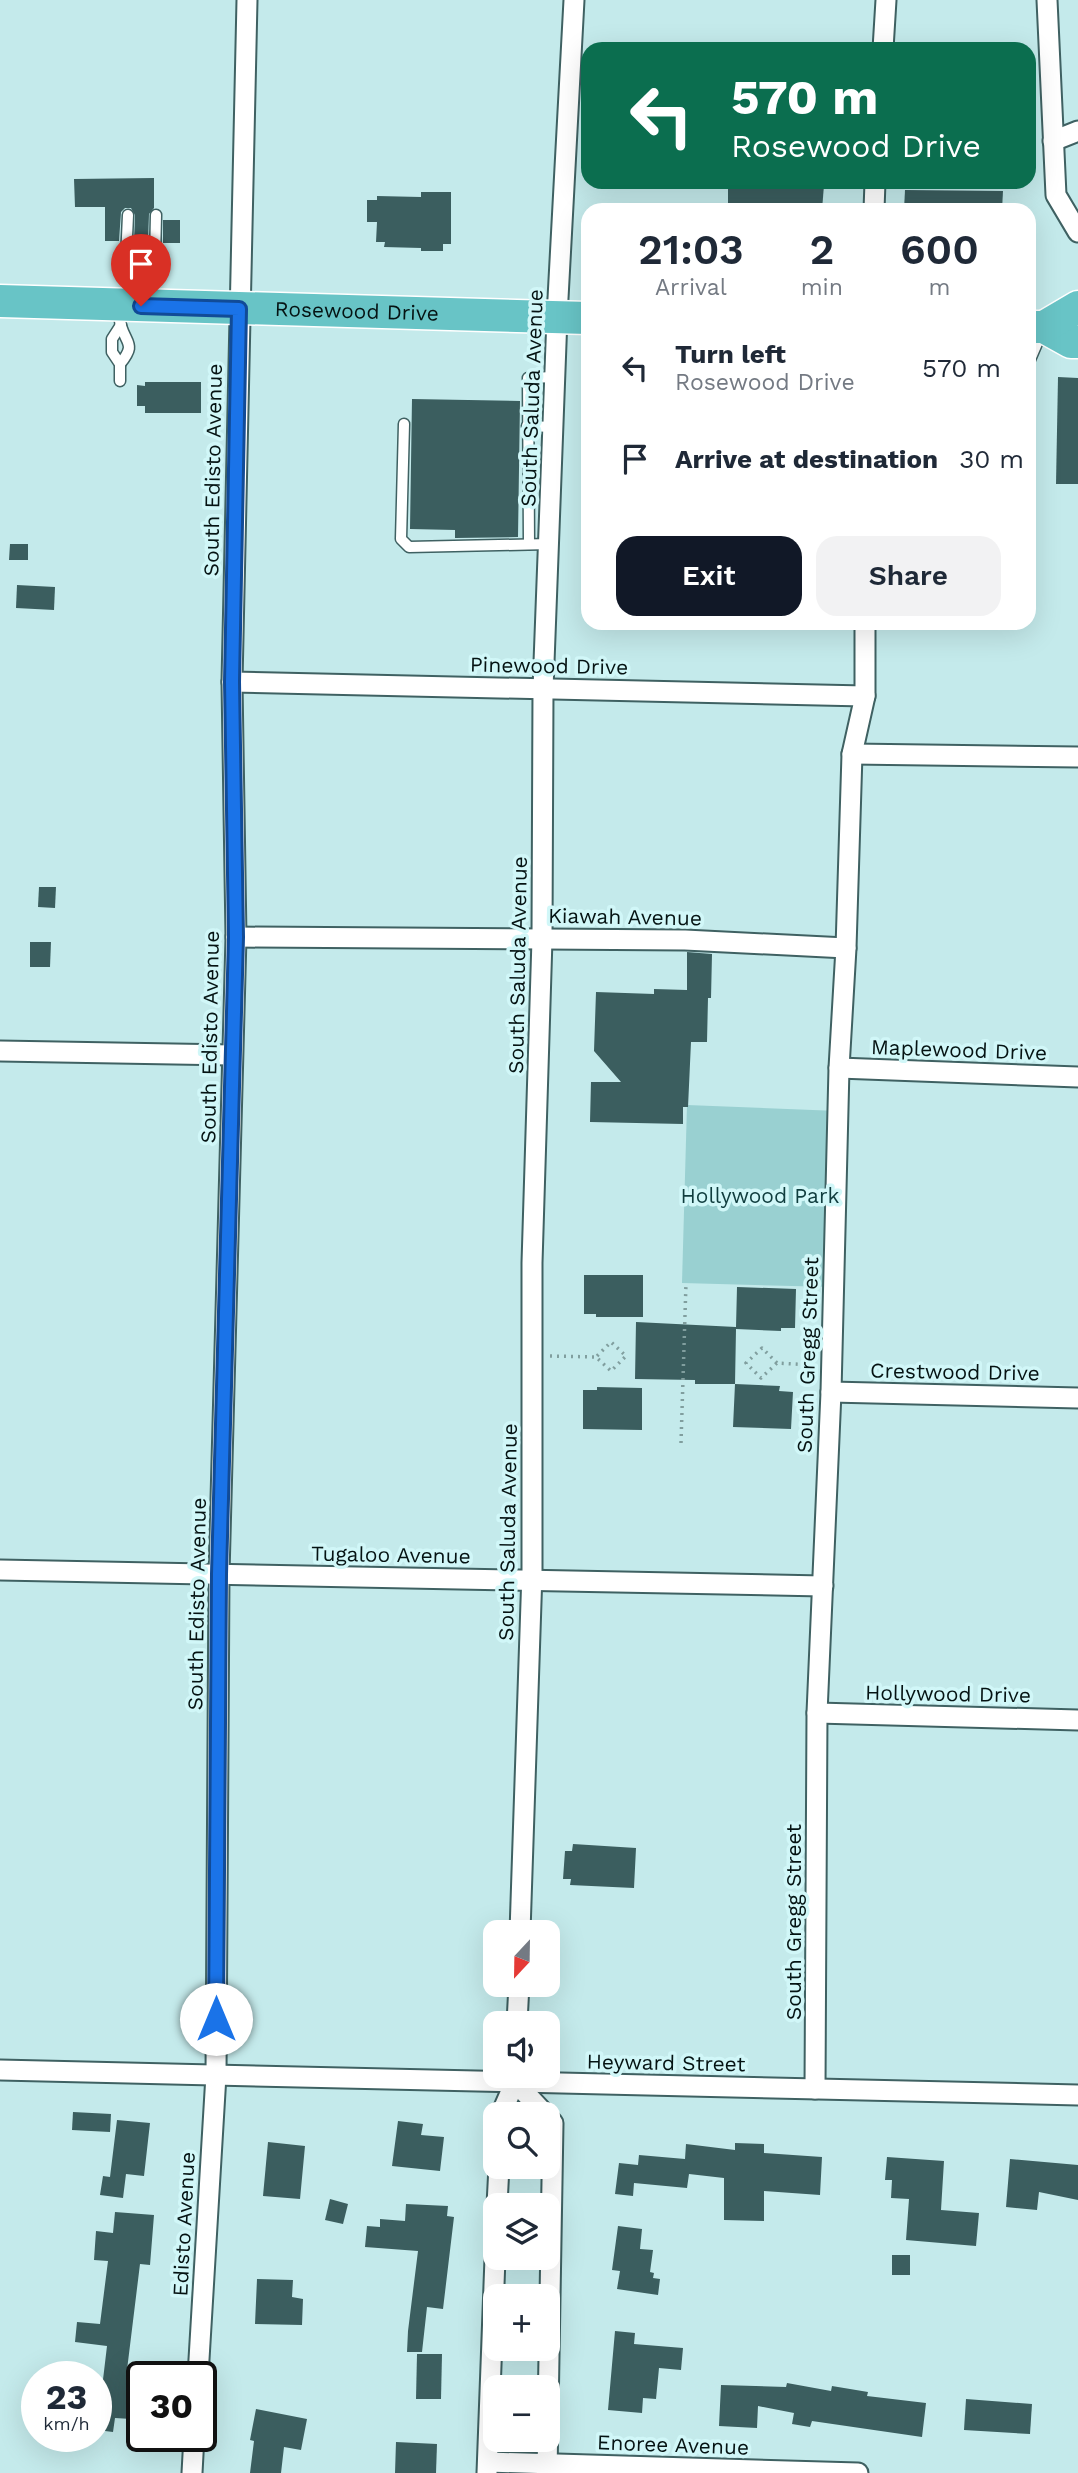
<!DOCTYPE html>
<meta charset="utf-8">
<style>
body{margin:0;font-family:"Work Sans",sans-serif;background:#f2f2f3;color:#1f2937;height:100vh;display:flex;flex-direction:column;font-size:26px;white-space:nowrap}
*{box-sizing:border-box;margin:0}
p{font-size:23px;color:#747a83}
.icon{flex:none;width:38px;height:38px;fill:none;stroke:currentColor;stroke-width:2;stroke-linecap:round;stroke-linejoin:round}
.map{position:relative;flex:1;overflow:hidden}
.panel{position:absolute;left:581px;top:203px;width:455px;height:427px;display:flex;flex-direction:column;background:#fff;border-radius:21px;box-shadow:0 7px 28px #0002}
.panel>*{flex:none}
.top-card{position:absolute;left:581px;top:42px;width:455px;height:147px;border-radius:21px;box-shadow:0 7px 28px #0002;background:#0b6e4f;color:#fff;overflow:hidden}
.needle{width:46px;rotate:202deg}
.buttons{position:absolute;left:483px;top:1920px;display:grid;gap:14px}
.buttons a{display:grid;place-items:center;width:77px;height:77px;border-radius:14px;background:#fff;box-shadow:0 7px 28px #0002;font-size:35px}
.speed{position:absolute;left:21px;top:2361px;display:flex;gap:14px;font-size:35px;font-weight:700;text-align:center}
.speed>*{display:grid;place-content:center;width:91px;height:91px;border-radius:50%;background:#fff;box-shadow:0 7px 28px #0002;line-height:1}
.speed small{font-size:18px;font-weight:400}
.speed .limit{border:4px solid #111;border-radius:10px;background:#fff;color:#111}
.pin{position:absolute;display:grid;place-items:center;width:60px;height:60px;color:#fff;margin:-72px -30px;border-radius:50% 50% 50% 0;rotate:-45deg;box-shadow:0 0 7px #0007}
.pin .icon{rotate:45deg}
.me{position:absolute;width:77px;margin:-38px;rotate:0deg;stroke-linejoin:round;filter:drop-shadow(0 0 5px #0008)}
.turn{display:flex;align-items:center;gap:24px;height:147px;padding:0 35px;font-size:32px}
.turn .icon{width:91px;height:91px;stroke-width:2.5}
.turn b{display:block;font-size:49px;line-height:60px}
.eta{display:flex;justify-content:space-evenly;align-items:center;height:119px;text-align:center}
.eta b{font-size:42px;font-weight:600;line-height:49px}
.cta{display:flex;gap:14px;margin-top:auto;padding:14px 35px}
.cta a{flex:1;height:80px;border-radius:21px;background:#111827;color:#fff;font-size:28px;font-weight:600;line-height:80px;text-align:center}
.cta a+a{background:#f2f2f3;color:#1f2937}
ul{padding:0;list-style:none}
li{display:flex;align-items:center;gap:21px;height:91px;padding:0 35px}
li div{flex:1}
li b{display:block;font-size:26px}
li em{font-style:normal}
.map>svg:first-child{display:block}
.green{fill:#99d0d1}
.building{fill:#3b5e5f}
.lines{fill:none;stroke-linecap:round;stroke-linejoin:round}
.service-casing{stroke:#3f6162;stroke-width:13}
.minor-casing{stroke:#3f6162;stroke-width:23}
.primary-casing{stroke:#fff;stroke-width:35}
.path{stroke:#809e9e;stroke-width:3.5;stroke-dasharray:2 5;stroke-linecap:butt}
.service{stroke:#fff;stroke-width:10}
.minor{stroke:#fff;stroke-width:19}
.primary{stroke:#68c4c6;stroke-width:32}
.route-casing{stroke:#114b97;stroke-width:18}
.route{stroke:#1a73e8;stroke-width:12}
.labels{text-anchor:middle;stroke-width:7;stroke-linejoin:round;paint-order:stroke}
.street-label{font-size:21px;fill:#051313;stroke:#d1f7f8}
.park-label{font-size:21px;fill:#103d3e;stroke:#d1f7f8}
</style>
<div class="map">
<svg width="1078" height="2473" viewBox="0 0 1078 2473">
<rect width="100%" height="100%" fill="#c4eaeb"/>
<!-- green -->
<path class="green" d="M 687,1105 L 838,1111 L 832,1287 L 682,1283 Z"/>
<!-- building -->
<g class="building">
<path d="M 154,178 L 154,208 L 149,214 L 148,242 L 134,242 L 135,215 L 131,208 L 125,208 L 121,212 L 119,241 L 105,241 L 105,207 L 75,207 L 74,179 Z"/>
<path d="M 788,182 L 824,185 L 822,210 L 728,210 L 728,183 Z"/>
<path d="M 905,190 L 1003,191 L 1002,210 L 904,210 Z"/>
<path d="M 421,192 L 451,192 L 451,244 L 443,244 L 443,251 L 421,251 L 421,248 L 384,247 L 385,242 L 376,242 L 377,222 L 367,222 L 367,200 L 377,200 L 377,196 L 421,197 Z"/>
<rect x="163" y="220" width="17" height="23"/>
<path d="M 1058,377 L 1078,378 L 1078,484 L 1056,484 Z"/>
<path d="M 145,382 L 201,382 L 201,413 L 145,413 L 145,406 L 137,406 L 137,385 L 145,386 Z"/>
<path d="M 412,399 L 520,401 L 518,537 L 455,538 L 455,530 L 410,529 Z"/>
<path d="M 10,544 L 28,544 L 28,560 L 9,560 Z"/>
<path d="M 17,585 L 55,587 L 54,610 L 16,608 Z"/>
<path d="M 39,887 L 56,887 L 55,908 L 38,907 Z"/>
<path d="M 30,942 L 51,942 L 50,967 L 30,967 Z"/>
<path d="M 687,952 L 712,954 L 711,998 L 708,998 L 707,1042 L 691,1042 L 688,1107 L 683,1107 L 683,1124 L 590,1122 L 591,1082 L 621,1082 L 594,1051 L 596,992 L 654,994 L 654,989 L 687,990 Z"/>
<path d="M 584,1275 L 643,1275 L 643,1317 L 596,1317 L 596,1314 L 584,1314 Z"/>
<path d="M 737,1287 L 796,1289 L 795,1328 L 781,1328 L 781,1331 L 736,1329 L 735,1384 L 780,1386 L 779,1391 L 793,1392 L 791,1429 L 733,1427 L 735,1384 L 695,1384 L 695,1380 L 635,1379 L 636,1322 L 736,1327 Z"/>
<path d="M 597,1387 L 642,1388 L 642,1430 L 583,1429 L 583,1390 L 597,1390 Z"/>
<path d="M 573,1844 L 636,1848 L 634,1888 L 570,1885 L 571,1879 L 563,1879 L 565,1851 L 572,1851 Z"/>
<path d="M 73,2112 L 111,2114 L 110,2132 L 72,2130 Z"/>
<path d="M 117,2120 L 150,2123 L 144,2176 L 126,2174 L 123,2198 L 100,2195 L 103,2176 L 110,2177 Z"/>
<path d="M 398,2121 L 423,2124 L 421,2135 L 444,2137 L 440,2171 L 392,2166 Z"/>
<path d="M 268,2142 L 305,2146 L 300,2199 L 263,2196 Z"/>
<path d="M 735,2143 L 764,2144 L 764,2153 L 822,2157 L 820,2195 L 764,2191 L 764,2221 L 724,2220 L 724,2178 L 689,2174 L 687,2188 L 634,2183 L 633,2196 L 615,2194 L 619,2163 L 638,2165 L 639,2155 L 685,2159 L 686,2144 L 735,2150 Z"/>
<path d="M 887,2157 L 944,2161 L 941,2210 L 979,2213 L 976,2246 L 906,2240 L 909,2199 L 891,2198 L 892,2180 L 885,2180 Z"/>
<path d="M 1010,2159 L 1078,2165 L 1078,2200 L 1039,2192 L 1037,2210 L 1006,2207 Z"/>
<path d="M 330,2199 L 348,2204 L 343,2224 L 325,2220 Z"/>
<path d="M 406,2204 L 448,2206 L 447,2216 L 454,2217 L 443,2309 L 427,2307 L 422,2352 L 407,2352 L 408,2331 L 418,2251 L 365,2247 L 367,2226 L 380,2227 L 380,2219 L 405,2221 Z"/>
<path d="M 115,2212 L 154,2215 L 150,2265 L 140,2264 L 126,2378 L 136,2379 L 131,2419 L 115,2418 L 113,2432 L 97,2430 L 107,2346 L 75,2342 L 77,2322 L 100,2324 L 108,2261 L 94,2260 L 96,2231 L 113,2233 Z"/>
<path d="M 618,2226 L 642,2229 L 640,2249 L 653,2250 L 650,2272 L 654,2273 L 653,2278 L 660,2279 L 658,2295 L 617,2289 L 620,2271 L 612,2270 Z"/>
<rect x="892" y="2255" width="18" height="20"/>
<path d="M 257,2279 L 293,2280 L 292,2297 L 303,2299 L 302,2325 L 255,2324 Z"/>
<path d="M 615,2331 L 635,2333 L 634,2344 L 683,2348 L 681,2370 L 659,2368 L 656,2399 L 643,2398 L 642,2413 L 608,2410 Z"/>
<path d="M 417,2354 L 442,2354 L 441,2399 L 416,2399 Z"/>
<path d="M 787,2383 L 831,2391 L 832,2386 L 868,2392 L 867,2396 L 926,2403 L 922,2437 L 812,2421 L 810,2427 L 792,2424 L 794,2413 L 758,2406 L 757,2428 L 719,2426 L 721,2385 L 786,2387 Z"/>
<path d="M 966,2399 L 1032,2404 L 1030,2434 L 964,2430 Z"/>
<path d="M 256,2409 L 307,2419 L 301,2450 L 284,2447 L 281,2473 L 250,2473 L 254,2441 L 250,2440 Z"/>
<path d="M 396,2442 L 437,2444 L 436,2473 L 395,2473 Z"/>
</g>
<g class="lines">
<!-- service casing -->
<g class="service-casing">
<g id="service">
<path d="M 126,259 L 128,215"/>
<path d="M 155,259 L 156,215"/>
<path d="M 1029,362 L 1041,334"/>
<path d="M 120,364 C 136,344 127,345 121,326 C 119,320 120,313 120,307"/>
<path d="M 120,381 L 120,364 L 112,352 L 112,339 L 121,325"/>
<path d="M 404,424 L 401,539 L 409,547 L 549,544"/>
<path d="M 527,426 L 553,427"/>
<path d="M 529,544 L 528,378 L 555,377"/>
</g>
</g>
<!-- minor casing -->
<g class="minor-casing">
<g id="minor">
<path d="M 1047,0 L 1056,195 L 1078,232"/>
<path d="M 883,49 L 886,0"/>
<path d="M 1053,141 L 1078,131"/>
<path d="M 874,210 L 875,182"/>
<path d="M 232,682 L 865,696"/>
<path d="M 852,754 L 1078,757"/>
<path d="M 236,937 L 685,940 L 846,948"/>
<path d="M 0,1051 L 232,1055"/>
<path d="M 839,1068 L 1078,1077"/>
<path d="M 831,1392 L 1078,1398"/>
<path d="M 0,1570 L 823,1586"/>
<path d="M 817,1713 L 1078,1720"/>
<path d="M 520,1932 L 532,1572 L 532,1263 L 542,939 L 543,689 L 557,317 L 574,0"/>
<path d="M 517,2023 L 519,1984"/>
<path d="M 0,2070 L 1078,2095"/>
<path d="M 515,2082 L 545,2114"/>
<path d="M 815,2089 L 817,1713 L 831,1392 L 839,1068 L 846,948 L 852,754 L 865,696 L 865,623"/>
<path d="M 501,2114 L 515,2082 L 516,2076"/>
<path d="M 497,2205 L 499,2166"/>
<path d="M 198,2376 L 216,2075 L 219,1574 L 236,937 L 232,682 L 247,0"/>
<path d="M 488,2462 L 858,2473"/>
<path d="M 192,2473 L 194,2436"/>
<path d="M 487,2473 L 495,2258"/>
<path d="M 547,2473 L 553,2123 L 548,2117"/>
</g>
</g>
<!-- primary casing -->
<g class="primary-casing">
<g id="primary">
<path id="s1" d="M 0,301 L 588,318"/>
<path d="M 1029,327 L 1044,327 L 1071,342 L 1078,342"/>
<path d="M 1044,327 L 1078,307"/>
</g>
</g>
<!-- path -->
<g class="path">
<path d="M 550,1356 L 596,1357 L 611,1371 L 626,1356 L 611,1342 L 596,1357"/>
<path d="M 777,1363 L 762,1348 L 746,1363 L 761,1378 L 777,1363 L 812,1365"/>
<path d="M 681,1443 L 686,1283"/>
</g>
<!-- service -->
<use href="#service" class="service"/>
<!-- minor -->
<use href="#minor" class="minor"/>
<!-- primary -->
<use href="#primary" class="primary"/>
</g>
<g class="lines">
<!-- route casing -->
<g class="route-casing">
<path id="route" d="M 141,306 L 239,309 L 232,682 L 236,937 L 219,1574 L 216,2019"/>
</g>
<!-- route -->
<use href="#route" class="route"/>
</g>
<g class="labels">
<!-- street labels -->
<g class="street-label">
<text dy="7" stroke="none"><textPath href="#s1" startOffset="357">Rosewood Drive</textPath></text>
<text transform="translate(532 398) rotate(-88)" y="7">South Saluda Avenue</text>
<text transform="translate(213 470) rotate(-89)" y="7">South Edisto Avenue</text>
<text transform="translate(549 666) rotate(1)" y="7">Pinewood Drive</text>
<text transform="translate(625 917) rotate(1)" y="7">Kiawah Avenue</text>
<text transform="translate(518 965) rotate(-89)" y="7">South Saluda Avenue</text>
<text transform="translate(210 1037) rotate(-89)" y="7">South Edisto Avenue</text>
<text transform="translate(959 1050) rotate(2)" y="7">Maplewood Drive</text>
<text transform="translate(808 1355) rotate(-88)" y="7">South Gregg Street</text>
<text transform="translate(955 1372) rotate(1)" y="7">Crestwood Drive</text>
<text transform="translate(508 1532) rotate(-89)" y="7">South Saluda Avenue</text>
<text transform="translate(391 1555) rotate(1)" y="7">Tugaloo Avenue</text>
<text transform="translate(197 1604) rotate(-89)" y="7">South Edisto Avenue</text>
<text transform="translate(948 1694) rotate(1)" y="7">Hollywood Drive</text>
<text transform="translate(794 1922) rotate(-90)" y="7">South Gregg Street</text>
<text transform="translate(666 2063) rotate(1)" y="7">Heyward Street</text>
<text transform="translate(184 2224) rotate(-87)" y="7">Edisto Avenue</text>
<text transform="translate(673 2445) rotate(2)" y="7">Enoree Avenue</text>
</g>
<!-- park labels -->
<g class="park-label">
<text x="760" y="1203">Hollywood Park</text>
</g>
</g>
</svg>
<div class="buttons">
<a><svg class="needle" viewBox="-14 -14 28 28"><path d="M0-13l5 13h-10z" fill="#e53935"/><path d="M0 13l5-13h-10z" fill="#747a83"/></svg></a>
<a><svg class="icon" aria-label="sound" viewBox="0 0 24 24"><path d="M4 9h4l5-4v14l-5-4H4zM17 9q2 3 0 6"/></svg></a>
<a><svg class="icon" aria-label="search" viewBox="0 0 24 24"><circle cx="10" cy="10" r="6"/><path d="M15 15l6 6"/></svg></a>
<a><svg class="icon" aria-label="layers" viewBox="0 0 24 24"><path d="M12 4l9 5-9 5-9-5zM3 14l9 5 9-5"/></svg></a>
<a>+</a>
<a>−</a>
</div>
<div class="speed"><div>23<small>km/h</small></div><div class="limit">30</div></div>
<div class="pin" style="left:141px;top:306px;background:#d93025"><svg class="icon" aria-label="arrive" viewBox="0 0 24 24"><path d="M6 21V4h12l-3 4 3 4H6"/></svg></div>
<svg class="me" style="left:216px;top:2019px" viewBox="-20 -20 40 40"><circle r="19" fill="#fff"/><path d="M0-13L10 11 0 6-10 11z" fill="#1a73e8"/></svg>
<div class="top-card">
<div class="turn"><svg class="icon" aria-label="left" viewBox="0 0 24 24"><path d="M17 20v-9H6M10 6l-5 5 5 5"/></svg><div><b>570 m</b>Rosewood Drive</div></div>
</div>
<section class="panel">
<div class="eta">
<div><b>21:03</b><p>Arrival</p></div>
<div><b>2</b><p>min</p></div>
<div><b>600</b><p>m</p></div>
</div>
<ul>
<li><svg class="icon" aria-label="left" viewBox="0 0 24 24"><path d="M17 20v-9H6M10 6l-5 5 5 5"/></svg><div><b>Turn left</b><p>Rosewood Drive</p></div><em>570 m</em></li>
<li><svg class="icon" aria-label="arrive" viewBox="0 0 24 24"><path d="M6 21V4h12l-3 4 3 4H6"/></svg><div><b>Arrive at destination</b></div><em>30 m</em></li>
</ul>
<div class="cta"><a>Exit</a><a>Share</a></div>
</section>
</div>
